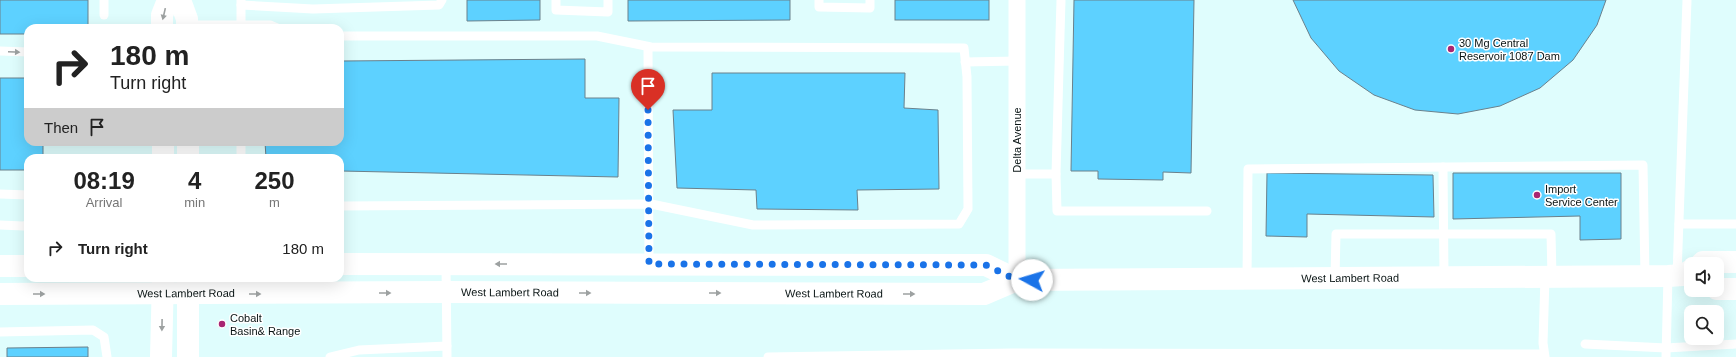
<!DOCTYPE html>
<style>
body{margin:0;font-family:Helvetica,sans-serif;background:#f6f6f6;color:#222;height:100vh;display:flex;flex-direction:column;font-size:15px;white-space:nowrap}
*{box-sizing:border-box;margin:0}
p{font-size:13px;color:#767676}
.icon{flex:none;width:22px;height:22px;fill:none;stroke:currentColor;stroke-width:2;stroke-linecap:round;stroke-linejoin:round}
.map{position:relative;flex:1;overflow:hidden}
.drawer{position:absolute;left:24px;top:154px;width:320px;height:128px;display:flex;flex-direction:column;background:#fff;border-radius:12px;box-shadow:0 4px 16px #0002}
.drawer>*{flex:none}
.top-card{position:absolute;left:24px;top:24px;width:320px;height:122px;border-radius:12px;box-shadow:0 4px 16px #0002;background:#fff;color:#222;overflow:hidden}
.fabs{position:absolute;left:1684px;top:257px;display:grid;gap:8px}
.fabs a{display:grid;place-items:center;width:40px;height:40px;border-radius:8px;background:#fff;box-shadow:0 4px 16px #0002;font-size:20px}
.pin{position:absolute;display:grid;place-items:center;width:34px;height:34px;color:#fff;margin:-41px -17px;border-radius:50% 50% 50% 0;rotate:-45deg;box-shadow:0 0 4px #0007}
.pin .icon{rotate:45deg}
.me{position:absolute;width:44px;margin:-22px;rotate:276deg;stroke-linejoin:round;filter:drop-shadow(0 0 3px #0008)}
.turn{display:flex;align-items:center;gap:14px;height:84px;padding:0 20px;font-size:18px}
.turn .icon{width:52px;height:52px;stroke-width:2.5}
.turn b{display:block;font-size:28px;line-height:34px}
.then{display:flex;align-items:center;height:38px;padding:0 20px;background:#0003;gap:8px;font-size:15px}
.eta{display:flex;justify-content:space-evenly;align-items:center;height:68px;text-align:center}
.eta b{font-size:24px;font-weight:700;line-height:28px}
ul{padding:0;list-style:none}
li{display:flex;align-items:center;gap:12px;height:52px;padding:0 20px}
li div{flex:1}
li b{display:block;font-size:15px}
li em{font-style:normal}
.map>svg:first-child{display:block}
.building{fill:#5dd1ff;stroke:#6a818c}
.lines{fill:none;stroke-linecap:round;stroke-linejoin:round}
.lane{stroke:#fff;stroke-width:9}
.street{stroke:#fff;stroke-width:17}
.secondary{stroke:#fff;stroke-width:22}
.oneway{fill:#9da1a1}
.route{stroke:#1a73e8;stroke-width:7;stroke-dasharray:0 12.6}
.poi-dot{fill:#a82572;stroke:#fff;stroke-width:1.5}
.labels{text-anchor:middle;stroke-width:3;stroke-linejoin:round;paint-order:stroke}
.poi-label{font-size:11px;fill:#091414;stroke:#fff;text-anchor:start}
.street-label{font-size:11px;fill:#091414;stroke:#fff}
</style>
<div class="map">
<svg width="1736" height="357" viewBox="0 0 1736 357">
<rect width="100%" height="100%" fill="#dffdfd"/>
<!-- building -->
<g class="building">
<path d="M 0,0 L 88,0 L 88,28 L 28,28 L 28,34 L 0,34 Z"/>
<path d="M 467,0 L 540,0 L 540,20 L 467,21 Z"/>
<path d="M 628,0 L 790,0 L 790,20 L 628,21 Z"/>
<rect x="895" y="0" width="94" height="20"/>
<path d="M 1074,0 L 1194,0 L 1191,173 L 1163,172 L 1163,180 L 1098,179 L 1098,171 L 1071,171 Z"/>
<path d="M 1293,0 L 1606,0 L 1597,25 L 1573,60 L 1540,88 L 1500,106 L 1458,114 L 1415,110 L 1374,95 L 1339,71 L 1311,38 Z"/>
<path d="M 585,59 L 585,98 L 619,98 L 618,177 L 341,171 L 342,179 L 340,179 L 340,158 L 266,158 L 265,142 L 340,142 L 340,61 Z"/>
<path d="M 712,73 L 905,73 L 904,108 L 938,110 L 939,189 L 857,190 L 858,210 L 757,209 L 756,190 L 677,188 L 673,110 L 712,110 Z"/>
<path d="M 0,78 L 28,78 L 28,142 L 92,142 L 92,144 L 43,143 L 43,158 L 28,158 L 28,170 L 0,170 Z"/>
<path d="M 1267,173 L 1433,175 L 1434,217 L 1307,214 L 1307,237 L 1266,236 Z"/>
<path d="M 1453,173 L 1621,173 L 1621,239 L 1580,240 L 1580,216 L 1453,219 Z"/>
<path d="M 88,347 L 88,357 L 7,357 L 7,348 Z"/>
</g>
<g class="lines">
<!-- lane -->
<g class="lane">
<path d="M 556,0 L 556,10 L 608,12 L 608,0"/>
<path d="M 819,0 L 819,7 L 870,8 L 870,0"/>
<path d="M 241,5 L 313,9 L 439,5 L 442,0"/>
<path d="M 104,15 L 104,0"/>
<path d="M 187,25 L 270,25 L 277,28"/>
<path d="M 241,28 L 241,0"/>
<path d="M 340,36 L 597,36 L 651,47 L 964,48 L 967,77 L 968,209 L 959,224 L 753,225 L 651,204 L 340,206"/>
<path d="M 648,47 L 649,264"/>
<path d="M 0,51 L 28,52"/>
<path d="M 965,62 L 1017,61"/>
<path d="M 241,142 L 241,158"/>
<path d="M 1443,167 L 1444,277"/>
<path d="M 1017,174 L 1056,174 L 1057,211 L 1207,211"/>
<path d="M 1056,174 L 1061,0"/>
<path d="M 0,194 L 28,195"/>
<path d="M 1679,224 L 1736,224"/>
<path d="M 0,225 L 23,226 L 28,225"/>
<path d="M 446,264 L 447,357"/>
<path d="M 1677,275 L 1687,0"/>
<path d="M 1335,278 L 1336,234 L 1551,234 L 1552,276"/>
<path d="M 1247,279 L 1248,169 L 1643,165 L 1645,276"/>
<path d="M 0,332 L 93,330 L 104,337 L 107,357"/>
<path d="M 1585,344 L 1666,348 L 1736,344"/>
<path d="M 330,357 L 359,350 L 447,346"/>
<path d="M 768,357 L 1013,353 L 1543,354"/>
<path d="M 1545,357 L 1543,343 L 1545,277"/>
<path d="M 1666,357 L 1668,276"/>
</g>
<!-- street -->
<path class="street" d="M 1017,280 L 1017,0"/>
<!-- secondary -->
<g class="secondary">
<path d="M 180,0 L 187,19 L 187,28"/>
<path d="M 162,28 L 162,15 L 168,0"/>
<path d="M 163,142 L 163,158"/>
<path d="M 188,142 L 188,158"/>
<path d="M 340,264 L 986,265 L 1017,280"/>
<path d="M 1701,264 L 1703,262 L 1736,262"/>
<path d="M 0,266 L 28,266"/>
<path d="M 1717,289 L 1736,289"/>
<path id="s1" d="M 0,294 L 446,292 L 984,294 L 1017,280 L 1668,276 L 1683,275 L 1691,270"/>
<path d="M 161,357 L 163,278"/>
<path d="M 188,357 L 188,278"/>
</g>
</g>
<!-- one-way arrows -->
<defs><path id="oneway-solid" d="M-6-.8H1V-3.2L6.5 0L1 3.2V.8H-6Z"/></defs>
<g class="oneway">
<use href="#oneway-solid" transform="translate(164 14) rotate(103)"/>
<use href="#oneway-solid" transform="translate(14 52) rotate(2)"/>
<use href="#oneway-solid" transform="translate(501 264) rotate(-180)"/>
<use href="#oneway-solid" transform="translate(385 293)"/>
<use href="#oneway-solid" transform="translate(585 293)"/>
<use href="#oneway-solid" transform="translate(715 293)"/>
<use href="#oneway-solid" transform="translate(39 294)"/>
<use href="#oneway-solid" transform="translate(255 294)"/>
<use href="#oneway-solid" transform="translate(909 294)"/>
<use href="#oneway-solid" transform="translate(162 325) rotate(91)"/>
</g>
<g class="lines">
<!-- route -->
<path class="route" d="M 648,110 L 649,264 L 986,265 L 1017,280 L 1032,280"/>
</g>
<!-- markers -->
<g class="poi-dot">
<circle cx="1451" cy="49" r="4"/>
<circle cx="1537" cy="195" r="4"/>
<circle cx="222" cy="324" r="4"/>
</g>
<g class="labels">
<!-- poi labels -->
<g class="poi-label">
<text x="1459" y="47">30 Mg Central<tspan x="1459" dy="13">Reservoir 1087 Dam</tspan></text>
<text x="1545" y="193">Import<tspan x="1545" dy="13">Service Center</tspan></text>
<text x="230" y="322">Cobalt<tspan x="230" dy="13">Basin&amp; Range</tspan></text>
</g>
<!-- street labels -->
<g class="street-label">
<text transform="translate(1017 140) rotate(-90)" y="4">Delta Avenue</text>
<text dy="4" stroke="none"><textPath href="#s1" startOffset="1353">West Lambert Road</textPath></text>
<text dy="4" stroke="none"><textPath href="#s1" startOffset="510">West Lambert Road</textPath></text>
<text dy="4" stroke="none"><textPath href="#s1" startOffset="186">West Lambert Road</textPath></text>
<text dy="4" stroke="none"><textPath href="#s1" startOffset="834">West Lambert Road</textPath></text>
</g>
</g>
</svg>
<div class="fabs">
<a><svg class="icon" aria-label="sound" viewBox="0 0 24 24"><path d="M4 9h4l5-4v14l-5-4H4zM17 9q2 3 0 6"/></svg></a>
<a><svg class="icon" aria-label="search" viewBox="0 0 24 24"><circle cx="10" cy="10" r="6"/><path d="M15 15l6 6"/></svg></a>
</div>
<div class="pin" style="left:648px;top:110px;background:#d93025"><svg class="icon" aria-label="arrive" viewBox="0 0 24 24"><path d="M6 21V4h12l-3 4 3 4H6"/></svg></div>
<svg class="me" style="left:1032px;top:280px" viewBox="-20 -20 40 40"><circle r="19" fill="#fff"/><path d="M0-13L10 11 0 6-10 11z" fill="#1a73e8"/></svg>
<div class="top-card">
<div class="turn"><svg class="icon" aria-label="right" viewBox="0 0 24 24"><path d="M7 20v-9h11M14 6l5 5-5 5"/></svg><div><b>180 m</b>Turn right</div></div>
<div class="then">Then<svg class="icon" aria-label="arrive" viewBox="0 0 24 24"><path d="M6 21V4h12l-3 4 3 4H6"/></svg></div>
</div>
<section class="drawer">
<div class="eta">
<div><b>08:19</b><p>Arrival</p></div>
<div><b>4</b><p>min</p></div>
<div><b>250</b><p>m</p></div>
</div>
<ul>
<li><svg class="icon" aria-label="right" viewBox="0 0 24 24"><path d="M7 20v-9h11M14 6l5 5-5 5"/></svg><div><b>Turn right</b></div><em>180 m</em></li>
</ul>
</section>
</div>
